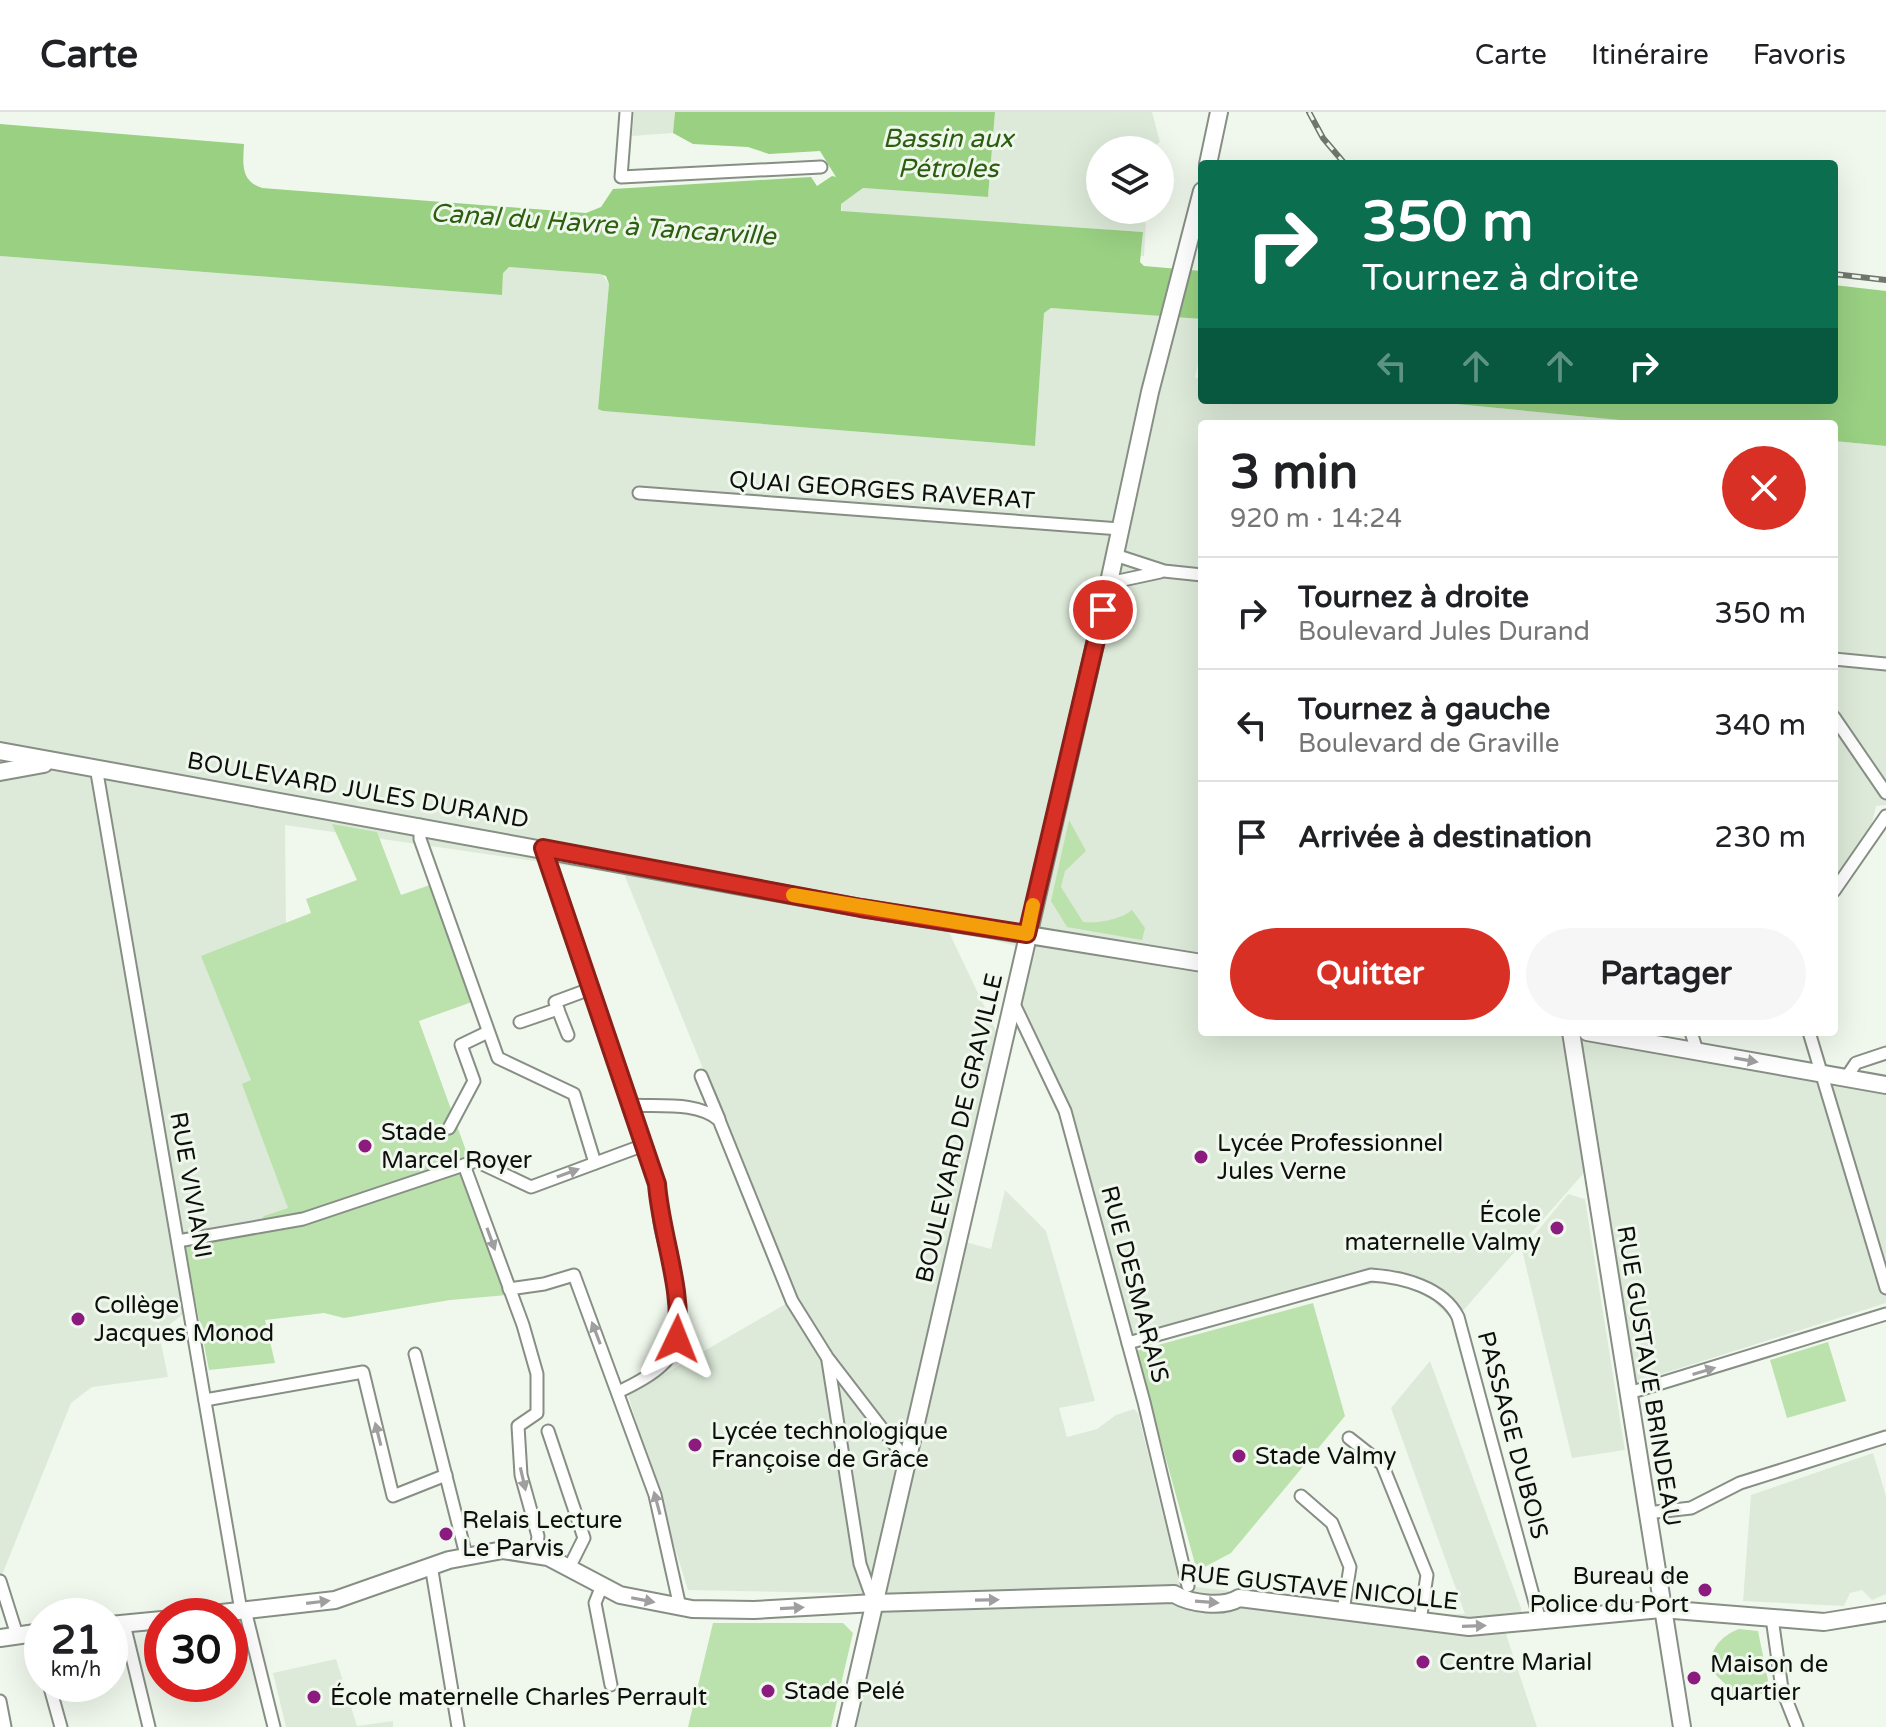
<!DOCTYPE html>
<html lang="fr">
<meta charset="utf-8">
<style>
body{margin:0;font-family:"Varela Round",sans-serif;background:#f6f6f6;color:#202124;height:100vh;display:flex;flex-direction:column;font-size:30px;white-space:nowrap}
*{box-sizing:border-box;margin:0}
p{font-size:26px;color:#757577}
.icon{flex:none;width:44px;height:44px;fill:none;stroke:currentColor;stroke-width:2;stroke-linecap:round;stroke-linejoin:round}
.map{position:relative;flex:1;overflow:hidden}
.drawer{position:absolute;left:1198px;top:308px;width:640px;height:616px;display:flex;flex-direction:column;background:#fff;border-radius:8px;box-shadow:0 8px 32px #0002}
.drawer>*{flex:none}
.guide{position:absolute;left:1198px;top:48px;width:640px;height:244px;border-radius:8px;box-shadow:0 8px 32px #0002;background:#0b6e4f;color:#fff;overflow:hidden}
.tools{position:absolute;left:1086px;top:24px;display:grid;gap:16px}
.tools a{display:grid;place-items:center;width:88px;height:88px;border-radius:50%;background:#fff;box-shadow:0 8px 32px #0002;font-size:40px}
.speed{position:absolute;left:24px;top:1486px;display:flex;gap:16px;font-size:40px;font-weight:700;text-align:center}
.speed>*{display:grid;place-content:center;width:104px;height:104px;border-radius:50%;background:#fff;box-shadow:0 8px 32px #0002;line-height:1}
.speed small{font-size:20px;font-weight:400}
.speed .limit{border:12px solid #d22;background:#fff;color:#111}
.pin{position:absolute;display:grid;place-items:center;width:68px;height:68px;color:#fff;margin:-34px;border:4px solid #fff;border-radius:50%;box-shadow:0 2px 8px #0007}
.me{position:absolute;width:88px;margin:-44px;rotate:2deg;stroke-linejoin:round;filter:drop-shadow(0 0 6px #0008)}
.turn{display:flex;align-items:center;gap:28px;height:168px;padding:0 32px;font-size:36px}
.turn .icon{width:104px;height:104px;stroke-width:2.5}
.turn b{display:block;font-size:56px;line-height:68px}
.lanes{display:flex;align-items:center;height:76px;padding:0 32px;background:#0003;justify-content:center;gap:40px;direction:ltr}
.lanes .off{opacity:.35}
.round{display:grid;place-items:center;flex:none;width:84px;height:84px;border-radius:42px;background:#f6f6f6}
.overview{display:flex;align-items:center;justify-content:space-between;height:136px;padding:0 32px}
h1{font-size:48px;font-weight:700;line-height:60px}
.primary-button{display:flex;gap:16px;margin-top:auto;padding:16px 32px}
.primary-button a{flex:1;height:92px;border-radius:48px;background:#d93025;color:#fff;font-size:32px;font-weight:700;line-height:92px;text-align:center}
.primary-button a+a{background:#f6f6f6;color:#202124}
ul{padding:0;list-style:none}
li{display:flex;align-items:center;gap:24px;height:112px;padding:0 32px;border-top:2px solid #e0e0e0}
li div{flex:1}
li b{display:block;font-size:30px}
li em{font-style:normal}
header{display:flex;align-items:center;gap:48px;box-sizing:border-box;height:112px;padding:0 40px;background:#fff;border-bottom:2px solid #e0e0e0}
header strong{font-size:38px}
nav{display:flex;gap:44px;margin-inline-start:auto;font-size:28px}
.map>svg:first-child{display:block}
.built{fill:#ddead9}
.green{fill:#bbe1ad}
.water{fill:#99d082}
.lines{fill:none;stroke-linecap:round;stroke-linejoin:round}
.street-casing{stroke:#878f85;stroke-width:15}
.secondary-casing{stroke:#878f85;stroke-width:20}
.street{stroke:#fff;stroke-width:11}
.secondary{stroke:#fff;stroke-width:16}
.rail-casing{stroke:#70756e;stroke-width:6}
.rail{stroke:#f0f8ed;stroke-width:3;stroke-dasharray:9;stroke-linecap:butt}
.oneway{fill:#9e9f9e}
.route-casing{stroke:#8d1f18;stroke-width:20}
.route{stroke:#d93025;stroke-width:14}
.slow{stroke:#f59e0b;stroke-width:14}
.poi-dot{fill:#8b1b7e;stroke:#f0f8ed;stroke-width:3}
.labels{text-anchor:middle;stroke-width:6;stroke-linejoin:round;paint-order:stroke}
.street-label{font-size:24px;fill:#0d0f0c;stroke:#f0f8ed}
.poi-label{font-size:24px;fill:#0d0f0c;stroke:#f0f8ed;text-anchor:start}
.water-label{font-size:26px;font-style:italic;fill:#2c5e10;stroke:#f0f8ed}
</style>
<header>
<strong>Carte</strong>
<nav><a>Carte</a><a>Itinéraire</a><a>Favoris</a></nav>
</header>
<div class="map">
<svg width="1886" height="1615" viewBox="0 0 1886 1615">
<rect width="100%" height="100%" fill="#f0f8ed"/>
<!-- built -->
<g class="built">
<path d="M 634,0 L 675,0 L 673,21 L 632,24 Z"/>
<path d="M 995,0 L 1152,0 L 1160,30 L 1150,38 L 1100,38 L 1100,98 L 1143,98 L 1141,110 L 1146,111 L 1144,144 L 1141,144 L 1143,120 L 842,100 L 841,92 L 863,76 L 988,85 Z"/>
<path d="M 0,144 L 502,183 L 503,160 L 509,155 L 602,162 L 609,172 L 598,296 L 603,299 L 1035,334 L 1044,201 L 1051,196 L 1202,207 L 1202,233 L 1195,266 L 1202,267 L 1202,288 L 1415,288 L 1661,312 L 1202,312 L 1202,920 L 1587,920 L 1886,974 L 1886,1191 L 1633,1271 L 1597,1046 L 1454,1209 L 1433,1189 L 1410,1176 L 1382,1171 L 1353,1175 L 1136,1234 L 1068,992 L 1027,909 L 1020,886 L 1031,838 L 947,816 L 996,919 L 954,1127 L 991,1137 L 1005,1078 L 1046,1119 L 1095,1289 L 1059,1296 L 1067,1325 L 1097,1317 L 1116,1303 L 1134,1297 L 1138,1301 L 1180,1473 L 1431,1503 L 1465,1502 L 1391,1296 L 1430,1249 L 1521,1496 L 1524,1516 L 1505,1519 L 1537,1615 L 854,1615 L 884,1482 L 688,1478 L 628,1283 L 796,1186 L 624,762 L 285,713 L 289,1118 L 159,1221 L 168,1265 L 92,1275 L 71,1291 L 0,1468 Z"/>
<path d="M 1834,329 L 1886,334 L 1886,693 L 1876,694 L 1871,715 L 1834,769 Z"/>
<path d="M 1568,1082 L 1585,1087 L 1625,1338 L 1572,1346 L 1522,1138 Z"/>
<path d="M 1873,1341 L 1886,1384 L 1886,1482 L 1872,1488 L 1862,1478 L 1850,1481 L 1844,1494 L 1743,1489 L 1751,1383 Z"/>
<path d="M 336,1547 L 357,1614 L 393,1609 L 393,1615 L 286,1615 L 273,1561 Z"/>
</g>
<!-- green -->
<g class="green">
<path d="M 1069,708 L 1086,739 L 1065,759 L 1061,775 L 1083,810 C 1098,812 1122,807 1132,798 L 1145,816 L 1142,828 L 1067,815 L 1051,789 Z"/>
<path d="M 332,712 L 377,720 L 401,783 L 430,773 L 472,890 L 419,909 L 518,1182 L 450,1188 L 344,1206 L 324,1201 L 265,1208 L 275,1251 L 209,1258 L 182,1120 L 259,1112 L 264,1104 L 288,1096 L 242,972 L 251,968 L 201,844 L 311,801 L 306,787 L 357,768 Z"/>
<path d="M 1313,1191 L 1345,1304 L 1231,1441 L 1197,1459 L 1136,1239 Z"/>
<path d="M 1828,1230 L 1846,1289 L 1787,1306 L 1770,1248 Z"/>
<path d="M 713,1511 L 843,1511 L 853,1521 L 831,1615 L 688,1615 Z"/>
<path d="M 1739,1517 L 1758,1519 L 1770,1578 L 1744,1590 L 1725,1590 L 1728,1575 C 1724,1570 1717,1565 1714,1560 C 1705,1540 1722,1523 1739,1517 Z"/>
</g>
<!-- water -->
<g class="water">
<path d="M 675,0 L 995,0 L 988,85 L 863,76 L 841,92 L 841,99 L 1143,120 L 1140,150 L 1144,154 L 1202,159 L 1202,207 L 1051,196 L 1044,201 L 1035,334 L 603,299 L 598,297 L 609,172 L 606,164 L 600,162 L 509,155 L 503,161 L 502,183 L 0,144 L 0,12 L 244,32 C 243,51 240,69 262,76 L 586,101 L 601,95 L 613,77 L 811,65 L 817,74 L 832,64 L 836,65 L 820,39 L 769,42 L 748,35 L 693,32 L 673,21 Z"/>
<path d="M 1834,173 L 1886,179 L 1886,334 L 1834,329 L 1834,312 L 1661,312 L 1415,288 L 1834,288 Z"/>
</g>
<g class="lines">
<!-- street casing -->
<g class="street-casing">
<g id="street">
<path d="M 626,0 L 621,65 L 821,55"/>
<path d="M 639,381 L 1120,417"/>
<path d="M 1115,443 L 1164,459 L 1202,463"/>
<path d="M 1109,471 L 1160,460"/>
<path d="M 1834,547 L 1886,552"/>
<path d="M 1834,605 L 1886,681"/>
<path d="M 96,655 L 241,1499"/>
<path d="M 420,713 L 420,727 L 498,946 L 574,982 L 595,1051"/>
<path d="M 543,736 L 657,1072 C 658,1087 658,1102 661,1116 C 669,1156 699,1220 661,1254 C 649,1265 633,1273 618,1280"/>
<path d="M 1834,779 L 1886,704"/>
<path d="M 1013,890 L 1065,999 L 1144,1290 L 1188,1474"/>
<path d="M 520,910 L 558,897"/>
<path d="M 1691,920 L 1697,939"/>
<path d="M 1809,920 L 1886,1176"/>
<path d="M 568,923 L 555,890 L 590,877"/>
<path d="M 701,964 L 719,1007"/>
<path d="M 1846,966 L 1856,951 L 1886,941"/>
<path d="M 630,993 C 658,995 697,989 719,1008 L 792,1189 L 827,1245 L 907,1349"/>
<path d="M 449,1016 L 474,969 L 461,933 L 488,920"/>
<path d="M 464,1053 L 523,1213 L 537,1262 L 537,1301 L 518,1314 L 521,1363 L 538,1424 L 536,1441"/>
<path d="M 178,1129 L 303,1107 L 476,1049 L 531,1075 L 644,1033"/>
<path d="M 509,1177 L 544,1172 L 574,1163 L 655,1383 L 680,1495"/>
<path d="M 1128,1231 L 1371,1163 C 1402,1165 1443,1175 1458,1205 L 1540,1509"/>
<path d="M 415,1242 L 466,1443"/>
<path d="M 828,1249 L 860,1452 L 874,1491"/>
<path d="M 1629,1281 L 1886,1202"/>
<path d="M 205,1288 L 363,1260 L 393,1384 L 446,1363"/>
<path d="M 548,1319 L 584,1426 L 569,1456"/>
<path d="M 1349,1326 L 1382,1352 L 1427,1463 L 1420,1509"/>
<path d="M 1301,1384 L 1332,1411 L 1350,1455 L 1343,1499"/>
<path d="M 1647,1401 L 1691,1396 L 1740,1371 L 1886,1325"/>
<path d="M 431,1453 L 458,1615"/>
<path d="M 0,1469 L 17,1523"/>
<path d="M 601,1476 L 595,1491 L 611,1573"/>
<path d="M 245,1498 L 274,1615"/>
<path d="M 1772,1506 L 1782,1577 L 1797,1615"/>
<path d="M 124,1512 L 149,1615"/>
<path d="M 35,1521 L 42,1546"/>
<path d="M 49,1572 L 61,1615"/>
<path d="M 0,1589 L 5,1615"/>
</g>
</g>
<!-- secondary casing -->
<g class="secondary-casing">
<g id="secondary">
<path d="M 1208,52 L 1219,0"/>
<path d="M 0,639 L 861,796 L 1202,851"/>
<path d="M 0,660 L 44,652"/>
<path d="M 1571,920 L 1682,1615"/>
<path d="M 1587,920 L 1886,973"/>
<path d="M 195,1504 L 335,1488 L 449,1448 L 503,1438 L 548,1445 L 620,1483 L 692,1497 L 754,1498 L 874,1491 L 1174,1482 C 1191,1492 1223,1496 1239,1486 L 1469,1515 L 1661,1497 L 1824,1510 L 1886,1500"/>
<path d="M 110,1513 L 162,1508"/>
<path d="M 0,1526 L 42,1520"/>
<path d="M 846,1615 L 1103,498 L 1150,280 L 1202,79"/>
</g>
</g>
<!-- street -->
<use href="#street" class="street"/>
<!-- secondary -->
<use href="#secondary" class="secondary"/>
<!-- rail casing -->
<g class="rail-casing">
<g id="rail">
<path d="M 1309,0 L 1323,26 L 1345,52"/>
<path d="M 1834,162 L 1886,168"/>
</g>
</g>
<!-- rail -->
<use href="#rail" class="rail"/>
</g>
<!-- one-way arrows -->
<defs><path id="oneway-solid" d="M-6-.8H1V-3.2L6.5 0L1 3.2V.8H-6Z" transform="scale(2)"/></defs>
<g class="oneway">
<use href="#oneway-solid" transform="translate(1746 948) rotate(10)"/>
<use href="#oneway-solid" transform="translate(568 1061) rotate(-20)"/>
<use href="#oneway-solid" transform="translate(491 1127) rotate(70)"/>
<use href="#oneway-solid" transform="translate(596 1221) rotate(-111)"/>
<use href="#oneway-solid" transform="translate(1704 1259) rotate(-17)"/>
<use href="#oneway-solid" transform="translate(378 1322) rotate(-104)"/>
<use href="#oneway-solid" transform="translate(523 1367) rotate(77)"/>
<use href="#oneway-solid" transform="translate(657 1391) rotate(-105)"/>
<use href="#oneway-solid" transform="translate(643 1488) rotate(11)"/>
<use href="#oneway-solid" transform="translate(987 1488) rotate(-1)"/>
<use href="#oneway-solid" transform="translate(318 1490) rotate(-7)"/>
<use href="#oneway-solid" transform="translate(1207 1490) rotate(4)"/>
<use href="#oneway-solid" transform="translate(792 1496) rotate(-3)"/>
<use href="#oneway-solid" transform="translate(1474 1514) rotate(-2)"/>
</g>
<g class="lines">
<!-- route casing -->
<g class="route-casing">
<path id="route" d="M 677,1227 C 683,1175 661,1124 657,1072 L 543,736 L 861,796 L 1027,822 L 1103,498"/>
</g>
<!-- route -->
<use href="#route" class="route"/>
<!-- slow -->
<path class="slow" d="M 793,783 L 1027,822 L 1033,793"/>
</g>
<!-- markers -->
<g class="poi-dot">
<circle cx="365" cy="1034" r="8"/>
<circle cx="1201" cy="1045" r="8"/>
<circle cx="1557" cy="1116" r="8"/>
<circle cx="78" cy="1207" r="8"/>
<circle cx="695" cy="1333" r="8"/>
<circle cx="1239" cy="1344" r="8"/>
<circle cx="446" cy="1422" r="8"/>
<circle cx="1705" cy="1478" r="8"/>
<circle cx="1423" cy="1550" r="8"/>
<circle cx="1694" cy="1566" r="8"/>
<circle cx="768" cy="1579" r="8"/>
<circle cx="314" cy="1585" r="8"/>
</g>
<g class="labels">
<!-- street labels -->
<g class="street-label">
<text transform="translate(882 378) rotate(4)" y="8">QUAI GEORGES RAVERAT</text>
<text transform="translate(358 678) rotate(10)" y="8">BOULEVARD JULES DURAND</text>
<text transform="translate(959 1016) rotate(-77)" y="8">BOULEVARD DE GRAVILLE</text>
<text transform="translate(191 1073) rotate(80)" y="8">RUE VIVIANI</text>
<text transform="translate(1135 1172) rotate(75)" y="8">RUE DESMARAIS</text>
<text transform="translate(1649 1264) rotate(81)" y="8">RUE GUSTAVE BRINDEAU</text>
<text transform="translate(1513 1323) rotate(75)" y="8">PASSAGE DUBOIS</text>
<text transform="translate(1319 1475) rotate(6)" y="8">RUE GUSTAVE NICOLLE</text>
</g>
<!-- poi labels -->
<g class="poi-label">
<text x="381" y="1028">Stade<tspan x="381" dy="28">Marcel Royer</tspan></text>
<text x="1217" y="1039">Lycée Professionnel<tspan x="1217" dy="28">Jules Verne</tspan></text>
<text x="1541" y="1110" text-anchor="end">École<tspan x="1541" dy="28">maternelle Valmy</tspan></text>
<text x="94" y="1201">Collège<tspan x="94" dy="28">Jacques Monod</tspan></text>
<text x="711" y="1327">Lycée technologique<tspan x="711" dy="28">Françoise de Grâce</tspan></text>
<text x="1255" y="1352">Stade Valmy</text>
<text x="462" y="1416">Relais Lecture<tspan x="462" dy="28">Le Parvis</tspan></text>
<text x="1689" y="1472" text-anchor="end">Bureau de<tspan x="1689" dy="28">Police du Port</tspan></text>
<text x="1439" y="1558">Centre Marial</text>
<text x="1710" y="1560">Maison de<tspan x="1710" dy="28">quartier</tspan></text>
<text x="784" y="1587">Stade Pelé</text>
<text x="330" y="1593">École maternelle Charles Perrault</text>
</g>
<!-- water labels -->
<g class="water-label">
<text x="948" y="35">Bassin aux<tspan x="948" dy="30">Pétroles</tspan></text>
<text transform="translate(603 112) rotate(4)" y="9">Canal du Havre à Tancarville</text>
</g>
</g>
</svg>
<div class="tools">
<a><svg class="icon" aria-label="layers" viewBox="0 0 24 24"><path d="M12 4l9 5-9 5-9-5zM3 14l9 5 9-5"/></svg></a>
</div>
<div class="speed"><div>21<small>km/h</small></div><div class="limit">30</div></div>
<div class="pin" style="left:1103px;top:498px;background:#d93025"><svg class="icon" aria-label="arrive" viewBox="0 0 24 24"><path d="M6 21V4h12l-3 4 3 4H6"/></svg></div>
<svg class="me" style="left:677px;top:1227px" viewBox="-20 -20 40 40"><path d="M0-17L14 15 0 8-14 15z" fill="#d93025" stroke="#fff" stroke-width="4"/></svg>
<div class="guide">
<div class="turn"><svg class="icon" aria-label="right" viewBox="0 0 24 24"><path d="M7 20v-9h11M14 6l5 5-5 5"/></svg><div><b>350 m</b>Tournez à droite</div></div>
<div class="lanes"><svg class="icon off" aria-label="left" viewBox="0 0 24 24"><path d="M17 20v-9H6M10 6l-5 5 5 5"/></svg><svg class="icon off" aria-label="ahead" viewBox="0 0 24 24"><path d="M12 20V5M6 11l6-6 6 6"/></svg><svg class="icon off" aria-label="ahead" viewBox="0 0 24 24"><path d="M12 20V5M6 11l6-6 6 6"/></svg><svg class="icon" aria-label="right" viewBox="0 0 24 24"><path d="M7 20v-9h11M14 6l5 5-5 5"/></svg></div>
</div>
<section class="drawer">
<div class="overview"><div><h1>3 min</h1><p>920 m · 14:24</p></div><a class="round" style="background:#d93025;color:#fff"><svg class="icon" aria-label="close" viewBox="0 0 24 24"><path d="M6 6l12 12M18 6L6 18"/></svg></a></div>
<ul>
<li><svg class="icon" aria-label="right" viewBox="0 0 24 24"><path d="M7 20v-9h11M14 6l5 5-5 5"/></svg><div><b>Tournez à droite</b><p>Boulevard Jules Durand</p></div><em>350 m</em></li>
<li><svg class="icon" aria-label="left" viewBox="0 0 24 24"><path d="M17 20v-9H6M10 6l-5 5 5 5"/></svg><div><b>Tournez à gauche</b><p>Boulevard de Graville</p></div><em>340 m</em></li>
<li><svg class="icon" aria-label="arrive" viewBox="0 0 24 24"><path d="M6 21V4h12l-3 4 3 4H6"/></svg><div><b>Arrivée à destination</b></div><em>230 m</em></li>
</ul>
<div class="primary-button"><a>Quitter</a><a>Partager</a></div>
</section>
</div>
